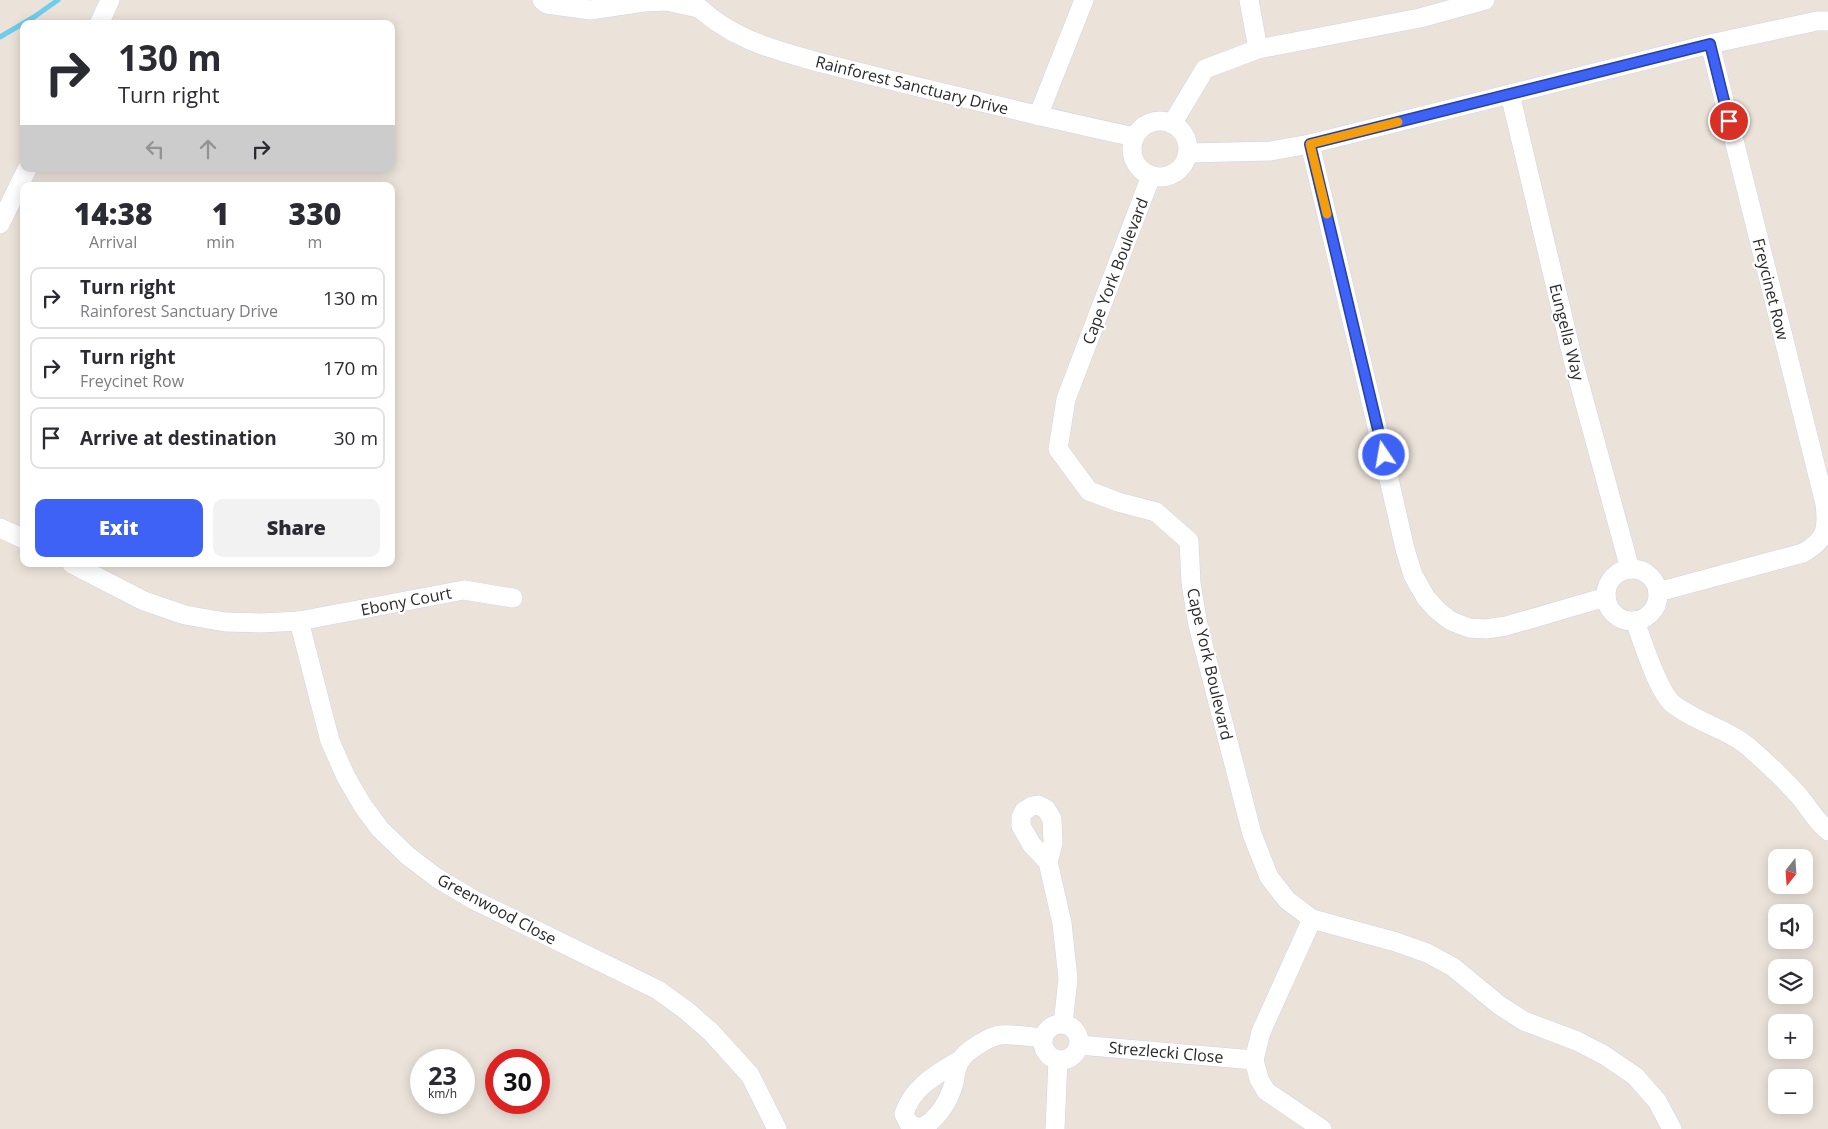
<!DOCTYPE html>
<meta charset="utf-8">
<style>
body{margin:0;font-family:"Open Sans",sans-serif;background:#f2f2f3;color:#2b2b33;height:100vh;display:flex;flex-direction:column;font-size:19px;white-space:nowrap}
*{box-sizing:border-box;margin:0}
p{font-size:16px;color:#7c7c81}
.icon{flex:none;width:28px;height:28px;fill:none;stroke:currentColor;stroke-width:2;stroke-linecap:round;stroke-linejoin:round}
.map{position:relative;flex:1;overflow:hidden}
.sheet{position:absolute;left:20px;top:182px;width:375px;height:385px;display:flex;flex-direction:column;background:#fff;border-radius:10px;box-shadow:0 2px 12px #0003}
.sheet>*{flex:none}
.top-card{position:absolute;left:20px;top:20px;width:375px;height:152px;border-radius:10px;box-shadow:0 2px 12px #0003;background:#fff;color:#2b2b33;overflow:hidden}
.needle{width:32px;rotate:197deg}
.tools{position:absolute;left:1768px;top:849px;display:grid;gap:10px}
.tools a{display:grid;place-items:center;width:45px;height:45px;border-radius:10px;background:#fff;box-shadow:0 2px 12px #0003;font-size:25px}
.speed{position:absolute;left:410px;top:1049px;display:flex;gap:10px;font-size:25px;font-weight:700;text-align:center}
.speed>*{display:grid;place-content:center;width:65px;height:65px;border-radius:50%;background:#fff;box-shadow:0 2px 12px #0003;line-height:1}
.speed small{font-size:12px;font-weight:400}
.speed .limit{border:8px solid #d22;background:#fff;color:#111}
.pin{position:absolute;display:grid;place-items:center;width:42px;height:42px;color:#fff;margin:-21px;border:2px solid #fff;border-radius:50%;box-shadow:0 1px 5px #0007}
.me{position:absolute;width:55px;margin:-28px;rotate:348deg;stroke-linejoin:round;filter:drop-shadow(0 0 4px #0008)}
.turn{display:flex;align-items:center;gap:18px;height:105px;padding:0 15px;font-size:22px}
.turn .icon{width:65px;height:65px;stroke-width:2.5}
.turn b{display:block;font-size:35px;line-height:42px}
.lanes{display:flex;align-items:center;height:48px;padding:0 15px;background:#0003;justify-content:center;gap:25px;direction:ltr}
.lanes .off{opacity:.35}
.eta{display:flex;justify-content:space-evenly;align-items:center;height:85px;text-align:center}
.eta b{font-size:30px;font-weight:800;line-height:35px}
.primary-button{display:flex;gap:10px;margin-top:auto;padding:10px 15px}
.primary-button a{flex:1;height:58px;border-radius:10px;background:#3d62f5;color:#fff;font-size:20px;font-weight:800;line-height:58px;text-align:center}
.primary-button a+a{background:#f2f2f3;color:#2b2b33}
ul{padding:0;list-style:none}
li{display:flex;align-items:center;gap:15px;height:62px;margin:0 10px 8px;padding:0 5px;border:2px solid #e1e1e2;border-radius:10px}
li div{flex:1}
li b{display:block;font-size:19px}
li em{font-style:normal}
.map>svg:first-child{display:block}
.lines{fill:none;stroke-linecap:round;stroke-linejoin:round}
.stream{stroke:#6fcceb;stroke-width:5}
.minor-casing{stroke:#d0d3e1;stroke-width:20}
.minor{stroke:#fff;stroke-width:19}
.route-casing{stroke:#28409f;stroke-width:12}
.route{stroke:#3d62f5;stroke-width:9}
.slow{stroke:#f59e0b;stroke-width:9}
.labels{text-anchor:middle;stroke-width:4.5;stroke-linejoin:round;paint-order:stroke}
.street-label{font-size:16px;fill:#292929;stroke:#fff}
</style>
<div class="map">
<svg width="1828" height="1129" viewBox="0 0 1828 1129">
<rect width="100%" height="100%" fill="#ebe3da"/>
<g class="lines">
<!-- stream -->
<path class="stream" d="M 0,37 L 34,17 L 58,0"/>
<!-- minor casing -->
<g class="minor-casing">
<g id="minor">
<path d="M 542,0 L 547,4 L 590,10 L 644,2 L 666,1 L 698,8"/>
<path d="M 691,0 C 729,39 771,49 822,63 C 851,70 881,78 910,85 C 985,103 1060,121 1135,137"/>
<path d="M 1249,0 L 1258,49"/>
<path d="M 99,24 L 110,0"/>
<path d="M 1510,94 L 1573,360 L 1630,569"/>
<path d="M 1038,116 L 1084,0"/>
<circle cx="1160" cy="149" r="28"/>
<path d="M 1172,124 L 1205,69 L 1258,49 L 1420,18 L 1485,0"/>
<path d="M 1310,144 L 1375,418 L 1405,549 L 1413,575 L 1426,598 L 1438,611 L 1451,621 L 1469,628 L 1486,629 L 1506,626 L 1606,597"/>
<path d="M 1188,153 L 1271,151 L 1310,144 L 1710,44 L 1817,21 L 1828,21"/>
<path d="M 1151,176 L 1066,399 L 1058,449 L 1089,491 L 1118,502 L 1156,512 L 1189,541 L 1191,583 L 1198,625 L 1252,834 L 1269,877 L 1287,900 L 1312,919 L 1396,942 L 1427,953 L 1453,967 L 1499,1005 L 1524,1021 L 1577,1041 L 1604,1055 L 1635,1076 L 1657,1101 L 1672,1129"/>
<path d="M 0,224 L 27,169"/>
<path d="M 0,528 L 24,539"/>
<path d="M 72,564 L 144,601 L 185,615 L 225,622 L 261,623 L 299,621 L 464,590 L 513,598"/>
<circle cx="1632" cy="595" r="26"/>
<path d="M 1658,592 L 1803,553 C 1826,540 1828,529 1825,504 L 1710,44"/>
<path d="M 299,621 L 330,741 L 346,777 L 363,806 L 380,829 L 408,856 L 437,878 L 474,900 L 658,990 L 687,1011 L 711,1032 L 750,1075 L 777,1129"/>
<path d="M 1635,621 C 1642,640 1658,692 1673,704 C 1697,723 1729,729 1752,750 C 1769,765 1784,779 1799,796 C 1809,808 1816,821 1828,831"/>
<path d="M 1048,862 L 1032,845 L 1021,826 L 1021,817 L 1024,811 L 1032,806 L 1038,805 L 1046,809 L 1052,819 L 1053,843 L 1048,862 L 1062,923 L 1068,979 L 1063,1024"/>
<path d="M 1312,919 L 1261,1032 L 1254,1060 L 1259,1079 L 1266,1091 L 1322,1129"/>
<circle cx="1061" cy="1042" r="18"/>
<path d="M 1079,1045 L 1254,1060"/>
<path d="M 960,1060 C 937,1074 912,1087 904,1114 L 909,1124 L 920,1128 C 937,1121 949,1101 954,1083 C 955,1077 956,1067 960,1061 C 965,1051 990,1036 1001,1035 C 1015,1034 1030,1037 1043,1038"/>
<path d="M 1055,1129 L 1058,1060"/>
</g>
</g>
<!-- minor -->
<use href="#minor" class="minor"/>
</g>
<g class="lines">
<!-- route casing -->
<g class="route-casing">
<path id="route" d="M 1384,455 L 1310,144 L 1710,44 L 1729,121"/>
</g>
<!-- route -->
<use href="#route" class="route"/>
<!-- slow -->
<path class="slow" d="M 1327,214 L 1310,144 L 1398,122"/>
</g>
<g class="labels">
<!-- street labels -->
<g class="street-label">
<text transform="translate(912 85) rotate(14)" y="6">Rainforest Sanctuary Drive</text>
<text transform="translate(1115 271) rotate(-69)" y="6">Cape York Boulevard</text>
<text transform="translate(1771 289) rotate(76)" y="6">Freycinet Row</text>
<text transform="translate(1567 332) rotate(76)" y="6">Eungella Way</text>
<text transform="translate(406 601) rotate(-11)" y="6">Ebony Court</text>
<text transform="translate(1210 664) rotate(77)" y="6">Cape York Boulevard</text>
<text transform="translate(497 909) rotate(28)" y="6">Greenwood Close</text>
<text transform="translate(1166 1052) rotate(5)" y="6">Strezlecki Close</text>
</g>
</g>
</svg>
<div class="tools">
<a><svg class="needle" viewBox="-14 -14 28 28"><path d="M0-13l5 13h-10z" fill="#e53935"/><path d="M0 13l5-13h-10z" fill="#7c7c81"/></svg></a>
<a><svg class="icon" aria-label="sound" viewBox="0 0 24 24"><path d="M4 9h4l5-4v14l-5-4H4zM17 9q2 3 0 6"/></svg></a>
<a><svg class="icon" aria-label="layers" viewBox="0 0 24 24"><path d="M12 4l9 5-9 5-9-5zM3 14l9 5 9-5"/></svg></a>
<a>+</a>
<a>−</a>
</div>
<div class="speed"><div>23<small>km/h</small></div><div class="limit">30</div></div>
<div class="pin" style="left:1729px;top:121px;background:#d93025"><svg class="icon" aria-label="arrive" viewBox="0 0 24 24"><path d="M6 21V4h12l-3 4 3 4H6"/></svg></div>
<svg class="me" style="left:1384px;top:455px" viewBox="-20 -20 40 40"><circle r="17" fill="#3d62f5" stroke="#fff" stroke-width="3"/><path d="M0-11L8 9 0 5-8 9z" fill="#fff"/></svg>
<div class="top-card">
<div class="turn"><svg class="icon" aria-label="right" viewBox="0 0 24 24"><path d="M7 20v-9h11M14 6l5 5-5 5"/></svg><div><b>130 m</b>Turn right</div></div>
<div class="lanes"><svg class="icon off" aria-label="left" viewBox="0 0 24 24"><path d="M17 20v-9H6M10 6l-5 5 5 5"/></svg><svg class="icon off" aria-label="ahead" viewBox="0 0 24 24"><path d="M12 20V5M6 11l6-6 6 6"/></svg><svg class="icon" aria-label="right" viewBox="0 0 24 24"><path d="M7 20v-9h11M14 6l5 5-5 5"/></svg></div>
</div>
<section class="sheet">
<div class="eta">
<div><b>14:38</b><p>Arrival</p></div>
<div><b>1</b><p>min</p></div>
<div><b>330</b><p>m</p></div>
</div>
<ul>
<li><svg class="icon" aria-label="right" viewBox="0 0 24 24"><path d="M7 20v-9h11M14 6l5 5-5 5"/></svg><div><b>Turn right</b><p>Rainforest Sanctuary Drive</p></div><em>130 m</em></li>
<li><svg class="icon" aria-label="right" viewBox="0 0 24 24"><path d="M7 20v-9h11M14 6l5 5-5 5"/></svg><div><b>Turn right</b><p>Freycinet Row</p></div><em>170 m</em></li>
<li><svg class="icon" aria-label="arrive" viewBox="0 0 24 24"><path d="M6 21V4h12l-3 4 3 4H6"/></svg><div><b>Arrive at destination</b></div><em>30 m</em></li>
</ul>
<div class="primary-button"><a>Exit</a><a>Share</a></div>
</section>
</div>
